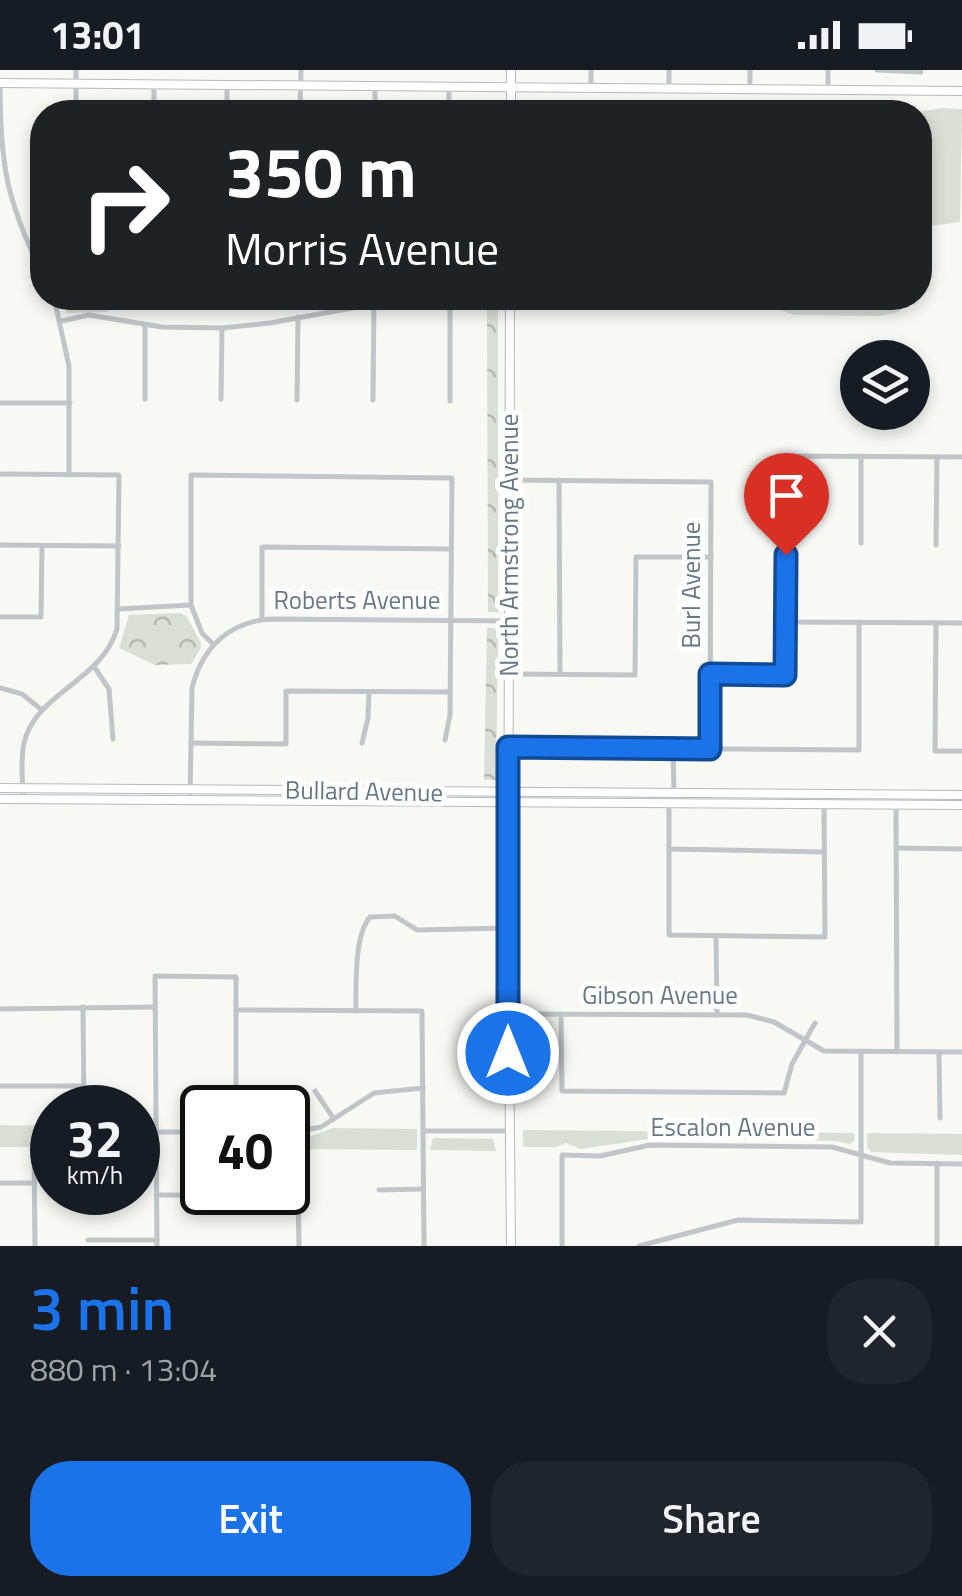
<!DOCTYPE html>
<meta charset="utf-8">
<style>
body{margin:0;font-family:"Titillium Web",sans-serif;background:#20242c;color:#f1f3f6;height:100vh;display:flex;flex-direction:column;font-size:38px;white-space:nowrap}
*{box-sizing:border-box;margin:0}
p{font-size:32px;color:#9ea1a6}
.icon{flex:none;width:55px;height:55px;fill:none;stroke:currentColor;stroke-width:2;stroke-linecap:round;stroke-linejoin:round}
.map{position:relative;height:1176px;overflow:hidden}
.panel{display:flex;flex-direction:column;background:#171b24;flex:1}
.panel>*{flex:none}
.hud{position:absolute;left:30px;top:30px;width:902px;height:210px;border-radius:40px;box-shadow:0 5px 15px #0003;background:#202124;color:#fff;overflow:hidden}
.buttons{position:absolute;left:840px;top:270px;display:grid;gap:20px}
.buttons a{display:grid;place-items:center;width:90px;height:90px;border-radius:50%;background:#171b24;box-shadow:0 5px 15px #0003;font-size:50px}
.speed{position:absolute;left:30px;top:1015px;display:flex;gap:20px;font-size:50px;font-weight:700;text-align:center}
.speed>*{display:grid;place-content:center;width:130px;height:130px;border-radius:50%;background:#171b24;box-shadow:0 5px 15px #0003;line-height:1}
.speed small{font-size:25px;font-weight:400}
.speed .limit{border:5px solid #111;border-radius:15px;background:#fff;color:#111}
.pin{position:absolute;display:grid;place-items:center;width:85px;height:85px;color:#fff;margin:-102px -42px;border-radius:50% 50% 50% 0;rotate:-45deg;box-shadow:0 0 10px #0007}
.pin .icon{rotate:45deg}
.me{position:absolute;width:110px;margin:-55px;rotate:0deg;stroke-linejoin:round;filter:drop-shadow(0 0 8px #0008)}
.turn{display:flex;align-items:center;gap:35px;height:210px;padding:0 30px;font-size:45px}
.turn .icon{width:130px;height:130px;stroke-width:2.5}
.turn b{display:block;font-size:70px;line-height:85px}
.round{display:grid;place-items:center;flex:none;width:105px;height:105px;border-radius:40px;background:#20242c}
.headline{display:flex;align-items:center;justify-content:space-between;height:170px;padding:0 30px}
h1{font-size:60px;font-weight:600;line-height:75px;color:#1a73e8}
.cta{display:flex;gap:20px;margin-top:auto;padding:20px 30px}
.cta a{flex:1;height:115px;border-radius:40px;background:#1a73e8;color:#fff;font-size:40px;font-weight:600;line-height:115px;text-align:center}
.cta a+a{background:#20242c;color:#f1f3f6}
.status{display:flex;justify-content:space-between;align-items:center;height:70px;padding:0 50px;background:#171b24;direction:ltr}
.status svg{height:28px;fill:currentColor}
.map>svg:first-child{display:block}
.green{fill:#d9ded6}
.park{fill:url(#park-crowns)}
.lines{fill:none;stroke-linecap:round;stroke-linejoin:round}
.secondary-casing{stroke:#b6babf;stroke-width:10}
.street{stroke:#c1c5c8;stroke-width:5}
.secondary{stroke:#fff;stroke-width:8}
.route-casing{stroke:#114b97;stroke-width:25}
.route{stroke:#1a73e8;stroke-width:18}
.labels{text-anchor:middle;stroke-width:10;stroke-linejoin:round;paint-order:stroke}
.street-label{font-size:25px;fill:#687785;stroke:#fff}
</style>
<div class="status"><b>13:01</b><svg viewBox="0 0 49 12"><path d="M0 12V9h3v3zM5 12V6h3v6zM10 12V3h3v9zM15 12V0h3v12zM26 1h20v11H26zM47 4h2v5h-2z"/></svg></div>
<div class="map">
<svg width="962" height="1176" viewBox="0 0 962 1176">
<defs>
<pattern id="park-crowns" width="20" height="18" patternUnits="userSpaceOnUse" patternTransform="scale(2.5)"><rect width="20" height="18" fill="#d9ded6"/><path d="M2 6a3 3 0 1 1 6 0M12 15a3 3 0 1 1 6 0" fill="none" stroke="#b4b9b3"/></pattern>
</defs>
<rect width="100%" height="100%" fill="#f8f8f5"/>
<!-- green -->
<g class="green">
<path d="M 941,38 L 962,39 L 960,152 L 923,157 L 920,157 L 919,42 Z"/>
<path d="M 767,228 L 777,228 L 794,237 L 880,237 C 893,236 900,227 913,228 L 898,242 L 880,246 L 793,245 L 776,238 Z"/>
<path d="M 0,1055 L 52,1056 L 52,1077 L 0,1077 Z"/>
<path d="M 332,1058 L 417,1059 L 417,1080 L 288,1079 L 288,1069 L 312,1066 Z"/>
<path d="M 523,1060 L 854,1063 L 855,1070 L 850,1074 L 836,1071 L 655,1068 L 580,1079 L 566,1073 L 556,1077 L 523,1077 Z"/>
<path d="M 867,1063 L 962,1064 L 962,1085 L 871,1082 L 867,1077 Z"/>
<path d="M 433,1068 L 493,1069 L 496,1081 L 430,1080 Z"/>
</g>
<!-- park -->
<g class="park">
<path d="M 61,228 L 110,228 L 107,242 L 67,243 Z"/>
<path d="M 487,234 L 498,236 L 498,542 L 488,542 Z"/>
<path d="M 181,543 L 187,547 L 201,573 L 201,578 L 191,594 L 155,595 L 119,578 L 129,545 Z"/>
<path d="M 487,558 L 495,558 L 498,562 L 496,710 L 484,710 Z"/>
</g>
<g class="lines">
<!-- secondary casing -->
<g class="secondary-casing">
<g id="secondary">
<path d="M 0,13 L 962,21"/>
<path d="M 511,42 L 511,0"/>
<path d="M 510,228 L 508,858 L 511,1176"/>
<path d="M 0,718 L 962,725"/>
<path d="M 0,729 L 962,735"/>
</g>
</g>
<!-- street -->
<g class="street">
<path d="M 591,0 L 591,18"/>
<path d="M 750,0 L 750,20"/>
<path d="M 877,0 L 921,2"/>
<path d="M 0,13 C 0,93 6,130 42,203"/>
<path d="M 669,19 L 669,0"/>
<path d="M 828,20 L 828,0"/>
<path d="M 76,42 L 76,0"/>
<path d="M 154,42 L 154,15"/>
<path d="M 227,42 L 227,15"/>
<path d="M 300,42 L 301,0"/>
<path d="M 375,42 L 375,18"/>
<path d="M 449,42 L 449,16"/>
<path d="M 54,228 L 69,296 L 69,405"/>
<path d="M 61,251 L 89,245 L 162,257 L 222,258 L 270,253 L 407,228"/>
<path d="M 145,255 L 145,329"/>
<path d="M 221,329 L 222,258"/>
<path d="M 297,330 L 298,247"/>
<path d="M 373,330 L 374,231"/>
<path d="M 450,331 L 450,228"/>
<path d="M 0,333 L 70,333"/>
<path d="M 0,404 L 119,405 L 117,559 C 101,612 36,622 24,673 C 20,691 23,711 23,729"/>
<path d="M 510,410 L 711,412 L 710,678"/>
<path d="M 559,410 L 560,604"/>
<path d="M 861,473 L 861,386"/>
<path d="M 0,475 L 119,476"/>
<path d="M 936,475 L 937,387"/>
<path d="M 119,539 L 190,535"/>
<path d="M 0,547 L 41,547 L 42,476"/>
<path d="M 262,549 L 262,477 L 451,479"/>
<path d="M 786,552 L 962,553"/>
<path d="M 936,553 L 935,681 L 962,681"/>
<path d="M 213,574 L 202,563 L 191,535 L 191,405 L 452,408 L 450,645 L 445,670"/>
<path d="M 95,598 L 109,619 L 113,669"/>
<path d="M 508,604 L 635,605 L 636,487 L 711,487"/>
<path d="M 710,605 L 785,605 L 787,386 L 962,387"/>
<path d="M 0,618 L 22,624 L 42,640"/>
<path d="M 191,673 L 286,674 L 286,621 L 450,622"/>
<path d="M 362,673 L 368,648 L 369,622"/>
<path d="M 508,677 L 859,680 L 859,552"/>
<path d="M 673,679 L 674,723"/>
<path d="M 896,725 L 897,982"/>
<path d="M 190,730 L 192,618 C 202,578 229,551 272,549 L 508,551"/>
<path d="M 669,735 L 669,865 L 825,867 L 824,736"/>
<path d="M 897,778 L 962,779"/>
<path d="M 669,779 L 825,782"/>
<path d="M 716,866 L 717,945"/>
<path d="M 83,937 L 84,1038"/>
<path d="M 0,939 L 155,937"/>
<path d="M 236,940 L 422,941 L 424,1176"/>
<path d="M 356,941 C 356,917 354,865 370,847 L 395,846 L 417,860 L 508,858"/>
<path d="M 509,944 L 747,945 L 774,952 L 824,981 L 962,982"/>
<path d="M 561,944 L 562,1021 L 784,1023 L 792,994 L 815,953"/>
<path d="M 939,983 L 940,1048"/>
<path d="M 0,1016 L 82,1016"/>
<path d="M 315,1021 L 334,1049"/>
<path d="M 424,1061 L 509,1061"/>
<path d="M 156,1062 L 202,1062"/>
<path d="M 288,1063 L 321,1057 L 374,1023 L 423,1018"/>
<path d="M 138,1085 L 156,1085"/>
<path d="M 937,1093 L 937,1176"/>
<path d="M 0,1113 L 34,1113"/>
<path d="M 379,1120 L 423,1119"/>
<path d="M 156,1125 L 298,1126 L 299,1176"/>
<path d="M 88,1170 L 157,1170"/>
<path d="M 35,1176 L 34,1084 L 52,1084"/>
<path d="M 157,1176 L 155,906 L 236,907 L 236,1038"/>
<path d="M 562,1176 L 562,1085 L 600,1086 L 650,1075 L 832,1077 L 890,1093 L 962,1094"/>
<path d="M 639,1176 L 738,1150 L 861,1152 L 861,982"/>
</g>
<!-- secondary -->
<use href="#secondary" class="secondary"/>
</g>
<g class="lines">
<!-- route casing -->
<g class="route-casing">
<path id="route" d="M 508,983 L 508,677 L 710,679 L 710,604 L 785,605 L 786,485"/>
</g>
<!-- route -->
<use href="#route" class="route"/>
</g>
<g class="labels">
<!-- street labels -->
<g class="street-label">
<text transform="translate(509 475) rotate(-90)" y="9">North Armstrong Avenue</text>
<text transform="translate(691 515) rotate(-90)" y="9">Burl Avenue</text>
<text x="357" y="539">Roberts Avenue</text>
<text transform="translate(364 721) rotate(1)" y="9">Bullard Avenue</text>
<text x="660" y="934">Gibson Avenue</text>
<text x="733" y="1066">Escalon Avenue</text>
</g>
</g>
</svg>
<div class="buttons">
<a><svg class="icon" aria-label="layers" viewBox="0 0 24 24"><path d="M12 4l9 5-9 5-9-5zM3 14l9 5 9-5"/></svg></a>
</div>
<div class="speed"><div>32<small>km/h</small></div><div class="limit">40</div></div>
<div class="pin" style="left:786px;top:485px;background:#d93025"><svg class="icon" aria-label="arrive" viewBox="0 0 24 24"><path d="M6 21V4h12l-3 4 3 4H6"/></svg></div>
<svg class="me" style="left:508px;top:983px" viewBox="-20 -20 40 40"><circle r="17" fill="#1a73e8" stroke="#fff" stroke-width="3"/><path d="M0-11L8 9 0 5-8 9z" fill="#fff"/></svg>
<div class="hud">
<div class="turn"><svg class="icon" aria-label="right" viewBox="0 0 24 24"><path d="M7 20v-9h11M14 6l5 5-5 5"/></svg><div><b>350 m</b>Morris Avenue</div></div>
</div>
</div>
<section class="panel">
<div class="headline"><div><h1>3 min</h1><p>880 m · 13:04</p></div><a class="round"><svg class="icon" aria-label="close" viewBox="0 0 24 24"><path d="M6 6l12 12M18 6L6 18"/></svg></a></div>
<div class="cta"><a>Exit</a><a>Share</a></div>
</section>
